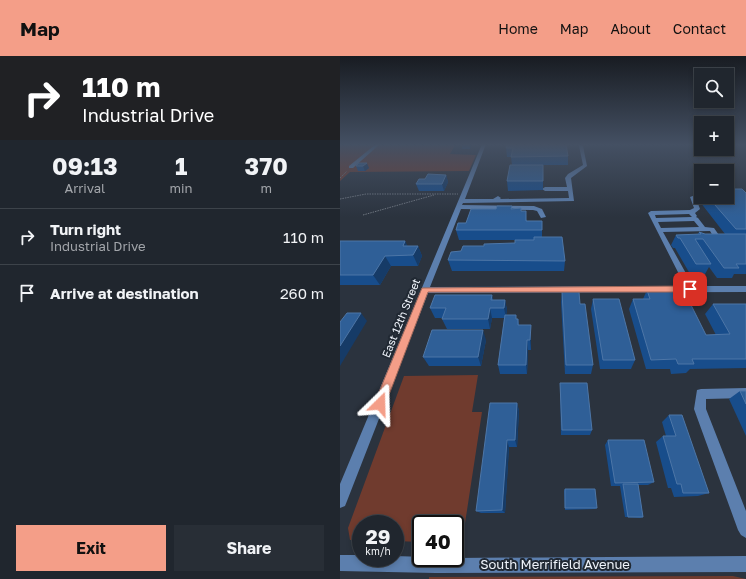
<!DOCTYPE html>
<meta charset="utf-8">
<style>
body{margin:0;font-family:"Golos Text",sans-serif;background:#282e36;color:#f1f3f6;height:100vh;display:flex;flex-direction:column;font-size:15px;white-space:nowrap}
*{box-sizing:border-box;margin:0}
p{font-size:13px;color:#a2a5aa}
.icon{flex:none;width:22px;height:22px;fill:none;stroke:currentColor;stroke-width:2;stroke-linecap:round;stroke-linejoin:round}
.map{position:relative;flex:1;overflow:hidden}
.sheet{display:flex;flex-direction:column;background:#20262e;width:340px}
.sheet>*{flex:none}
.hud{background:#202124;color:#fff;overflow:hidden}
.tools{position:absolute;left:354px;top:12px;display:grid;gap:8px}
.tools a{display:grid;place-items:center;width:40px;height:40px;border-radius:0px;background:#20262e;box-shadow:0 2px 6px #0003,0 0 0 1px #3d434a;font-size:20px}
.speed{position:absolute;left:12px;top:459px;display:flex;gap:8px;font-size:20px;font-weight:700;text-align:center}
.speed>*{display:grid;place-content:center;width:52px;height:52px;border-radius:50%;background:#20262e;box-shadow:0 2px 6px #0003,0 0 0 1px #3d434a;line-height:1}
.speed small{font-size:10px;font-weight:400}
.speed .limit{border:2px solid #111;border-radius:6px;background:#fff;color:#111}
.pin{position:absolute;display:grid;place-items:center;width:34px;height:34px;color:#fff;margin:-17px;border-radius:8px;box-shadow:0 2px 6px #0006}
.me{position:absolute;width:44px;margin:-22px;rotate:22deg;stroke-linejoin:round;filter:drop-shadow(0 0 3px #0008)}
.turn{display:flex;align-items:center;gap:14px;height:84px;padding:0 16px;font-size:18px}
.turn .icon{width:52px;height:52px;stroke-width:2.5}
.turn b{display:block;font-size:28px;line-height:34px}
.eta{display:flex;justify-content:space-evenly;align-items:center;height:68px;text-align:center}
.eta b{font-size:24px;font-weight:700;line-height:28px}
.action{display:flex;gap:8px;margin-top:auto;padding:8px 16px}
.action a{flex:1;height:46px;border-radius:0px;background:#f49e88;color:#111;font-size:16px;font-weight:700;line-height:46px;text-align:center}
.action a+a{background:#282e36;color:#f1f3f6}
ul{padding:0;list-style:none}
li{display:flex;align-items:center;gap:12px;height:56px;padding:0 16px;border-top:1px solid #3d434a}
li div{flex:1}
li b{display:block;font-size:15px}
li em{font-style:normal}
header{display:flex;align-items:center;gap:24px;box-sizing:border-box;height:56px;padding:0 20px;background:#f49e88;color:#111}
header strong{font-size:19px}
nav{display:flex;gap:22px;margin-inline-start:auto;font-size:14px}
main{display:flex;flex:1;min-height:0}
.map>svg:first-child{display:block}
.green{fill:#703b2e}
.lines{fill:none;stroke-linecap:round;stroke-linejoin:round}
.path{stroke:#717882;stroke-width:1;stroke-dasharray:1.5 1;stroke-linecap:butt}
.minor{fill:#5c7fae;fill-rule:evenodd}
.wall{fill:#184d8b}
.shaded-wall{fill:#163b67}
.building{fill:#2f5f97;stroke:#4d76a7}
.route{fill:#f49e88;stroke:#9f6758}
.labels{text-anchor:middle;stroke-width:4;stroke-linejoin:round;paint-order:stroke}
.street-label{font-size:11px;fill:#eff4fb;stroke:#212933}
.near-street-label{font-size:13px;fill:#eff4fb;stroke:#212933}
</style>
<header>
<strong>Map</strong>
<nav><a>Home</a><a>Map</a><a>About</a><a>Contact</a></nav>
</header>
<main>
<section class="sheet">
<div class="hud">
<div class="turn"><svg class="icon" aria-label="right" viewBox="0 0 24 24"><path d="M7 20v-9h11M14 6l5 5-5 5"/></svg><div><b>110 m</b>Industrial Drive</div></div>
</div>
<div class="eta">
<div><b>09:13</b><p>Arrival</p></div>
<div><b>1</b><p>min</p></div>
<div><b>370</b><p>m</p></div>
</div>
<ul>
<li><svg class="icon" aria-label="right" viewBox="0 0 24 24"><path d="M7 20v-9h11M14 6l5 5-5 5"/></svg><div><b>Turn right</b><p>Industrial Drive</p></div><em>110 m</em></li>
<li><svg class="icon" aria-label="arrive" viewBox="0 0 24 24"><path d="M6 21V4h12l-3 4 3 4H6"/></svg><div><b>Arrive at destination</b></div><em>260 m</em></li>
</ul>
<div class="action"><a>Exit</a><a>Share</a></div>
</section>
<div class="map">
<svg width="406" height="523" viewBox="0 0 406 523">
<rect width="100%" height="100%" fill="#2b333e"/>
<!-- green -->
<g class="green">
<path d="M 0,88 L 115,89 L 110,98 L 136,99 L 129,115 L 10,116 L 0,125 Z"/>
<path d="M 138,319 L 132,356 L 142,356 L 122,487 L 115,487 L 115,468 L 81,468 L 81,486 L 55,485 L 55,468 L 21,468 L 21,484 L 10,484 L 8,472 L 64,320 Z"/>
<path d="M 393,520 L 406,523 L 89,523 L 89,521 Z"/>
</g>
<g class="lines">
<!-- path -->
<g class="path">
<path d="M 0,122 L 7,115"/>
<path d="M 0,143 L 26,138 L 118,138"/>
<path d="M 23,159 L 94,139"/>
</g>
<!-- minor -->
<g class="minor">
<path d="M 36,88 L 40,88 L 13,112 L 9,112 L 9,110 Z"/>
<path d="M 142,88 L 146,88 L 125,143 L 153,143 L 158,140 L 161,142 L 160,143 L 229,142 L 228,135 L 205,135 L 202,133 L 205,131 L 227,131 L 225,122 L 228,118 L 243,109 L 239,90 L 237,88 L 241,88 L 243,90 L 247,110 L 231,122 L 234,145 L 123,147 L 122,149 L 194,150 L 202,153 L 206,161 L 201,162 L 197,155 L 193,154 L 121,153 L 90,231 L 345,230 L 308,157 L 311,155 L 350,154 L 354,152 L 350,141 L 361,137 L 361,141 L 356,142 L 360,153 L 355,157 L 357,160 L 356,161 L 358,162 L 365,171 L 374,172 L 381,182 L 380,183 L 369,183 L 369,181 L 373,180 L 370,175 L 323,176 L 353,230 L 406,230 L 406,236 L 88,237 L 7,445 L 5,450 L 0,452 L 0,428 ZM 349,158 L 352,161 L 316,162 L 315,159 ZM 354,165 L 359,171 L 321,172 L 318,166 Z"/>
<path d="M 406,332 L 406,342 L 366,343 L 366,353 L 406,455 L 406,482 L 401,479 L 398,474 L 354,353 L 357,334 L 361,333 Z"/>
<path d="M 0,499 L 21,499 L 21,502 L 55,502 L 55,500 L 115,502 L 406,500 L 406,516 L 96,517 L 0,515 Z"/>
</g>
</g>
<!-- wall -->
<g class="wall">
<path d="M 60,88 L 68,88 L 68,89 L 61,89 Z"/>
<path d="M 122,88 L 130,88 L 131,90 L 130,93 L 122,93 Z"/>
<path d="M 167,88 L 228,100 L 228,109 L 203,109 L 203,134 L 168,135 L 167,125 L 172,109 L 171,101 L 167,101 L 166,92 Z"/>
<path d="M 19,107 L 29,112 L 25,115 L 18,115 L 16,110 Z"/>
<path d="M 106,119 L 108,126 L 104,135 L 79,135 L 76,128 L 85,123 Z"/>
<path d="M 361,133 L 361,141 L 387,141 L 406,137 L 406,218 L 394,218 L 392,222 L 377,222 L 369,211 L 365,218 L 350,218 L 335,192 L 333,192 L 331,189 L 336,179 L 358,178 L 359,176 L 365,178 L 385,178 L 357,142 Z"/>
<path d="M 172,152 L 181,155 L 187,165 L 202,165 L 202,181 L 225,205 L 224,215 L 112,215 L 108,204 L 121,195 L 144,190 L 175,187 L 175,184 L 119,184 L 116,174 L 126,167 Z"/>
<path d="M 0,185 L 65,185 L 67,190 L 78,190 L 82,200 L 78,210 L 51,210 L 40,229 L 0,229 Z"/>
<path d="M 307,234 L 338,243 L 366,279 L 376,279 L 365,258 L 373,248 L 406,248 L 406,312 L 350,313 L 346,317 L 331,318 L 330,313 L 306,313 L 289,253 L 293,243 L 303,243 Z"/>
<path d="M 222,236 L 240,248 L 253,309 L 251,318 L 225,318 L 221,246 Z"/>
<path d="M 152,239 L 153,244 L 165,244 L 167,254 L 166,259 L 177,263 L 178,263 L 179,269 L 191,279 L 191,294 L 188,294 L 187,318 L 160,318 L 158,309 L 164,262 L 152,262 L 150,273 L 107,273 L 102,263 L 103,262 L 95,262 L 90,252 Z"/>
<path d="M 253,243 L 295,304 L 291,313 L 260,313 L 251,253 Z"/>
<path d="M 146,284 L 141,310 L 89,310 L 83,301 Z"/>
<path d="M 220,327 L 252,374 L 250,379 L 221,379 L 220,334 Z"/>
<path d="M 400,335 L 406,335 L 406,380 L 389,343 Z"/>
<path d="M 177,347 L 179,355 L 177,391 L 169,391 L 165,457 L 141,457 L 136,455 Z"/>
<path d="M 329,359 L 369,437 L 358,440 L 334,441 L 331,432 L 328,432 L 316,386 L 323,380 L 326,380 L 322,366 Z"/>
<path d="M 268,384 L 314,426 L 308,429 L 298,429 L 303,461 L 300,462 L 285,461 L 280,430 L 281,430 L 271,430 L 265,389 Z"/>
<path d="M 225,433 L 257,452 L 255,453 L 225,454 L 224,435 Z"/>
</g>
<!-- shaded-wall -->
<g class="shaded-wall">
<path d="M 129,88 L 130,88 L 131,90 L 130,93 Z"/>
<path d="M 27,107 L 29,112 L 25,115 L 23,110 Z"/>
<path d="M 106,119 L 108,126 L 104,135 L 102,128 Z"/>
<path d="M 65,185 L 70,195 L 68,200 L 63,190 Z"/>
<path d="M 78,190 L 82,200 L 78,210 L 73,199 Z"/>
<path d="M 45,200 L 51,210 L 40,229 L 33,219 Z"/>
<path d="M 165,244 L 167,254 L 166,262 L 164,252 Z"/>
<path d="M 150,252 L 152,262 L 150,273 L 148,263 Z"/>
<path d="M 21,257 L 27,265 L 0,310 L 0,290 Z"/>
<path d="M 191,269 L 191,294 L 190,284 Z"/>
<path d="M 143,274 L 146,284 L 141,310 L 138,301 Z"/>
<path d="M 187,284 L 188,294 L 187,318 L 186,309 Z"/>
<path d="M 177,347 L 179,355 L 177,391 L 175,384 Z"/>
<path d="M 167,384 L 169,391 L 165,457 L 162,454 Z"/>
</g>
<!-- building -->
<g class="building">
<path d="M 167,88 L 226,88 L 228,100 L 171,101 L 173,92 L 166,92 Z"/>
<path d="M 19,107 L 27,107 L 23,110 L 16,110 Z"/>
<path d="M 170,109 L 203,109 L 203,125 L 167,125 Z"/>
<path d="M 88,118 L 106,119 L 102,128 L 76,128 L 79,123 L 85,123 Z"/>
<path d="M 387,133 L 402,133 L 406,137 L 406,173 L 396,173 L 368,141 L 387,141 Z"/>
<path d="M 157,150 L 172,150 L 171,153 L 181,152 L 181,155 L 186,155 L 186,165 L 202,165 L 202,174 L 116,174 L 118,167 L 126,167 L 131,153 L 156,153 Z"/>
<path d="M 359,176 L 365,178 L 406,178 L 406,208 L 396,208 L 399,212 L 384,212 L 363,183 L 355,183 L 371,208 L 356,208 L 340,182 L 338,182 L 336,179 L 361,178 Z"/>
<path d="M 194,181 L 222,181 L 225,205 L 108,204 L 111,196 L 121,195 L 123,190 L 144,190 L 144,188 L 175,187 L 175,184 L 194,184 Z"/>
<path d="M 0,185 L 65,185 L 63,190 L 78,190 L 73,199 L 45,200 L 33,219 L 0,219 Z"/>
<path d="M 307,234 L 334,234 L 338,243 L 348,243 L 366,279 L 390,278 L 373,248 L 406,248 L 406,303 L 352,303 L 354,308 L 338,308 L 336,303 L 311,304 L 293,243 L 310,243 Z"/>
<path d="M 222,236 L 239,236 L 240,248 L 245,248 L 253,309 L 226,309 Z"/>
<path d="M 95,239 L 152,239 L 151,244 L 165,244 L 164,252 L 150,252 L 148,263 L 102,263 L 106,252 L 90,252 Z"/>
<path d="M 253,243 L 279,243 L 295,304 L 263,304 Z"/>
<path d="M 7,257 L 21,257 L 0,290 L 0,266 Z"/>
<path d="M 165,259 L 176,259 L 176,263 L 178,263 L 178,269 L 191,269 L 190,284 L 187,284 L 186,309 L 158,309 Z"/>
<path d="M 92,274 L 143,274 L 138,301 L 83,301 Z"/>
<path d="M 220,327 L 247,327 L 252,374 L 222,374 Z"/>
<path d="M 400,335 L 406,335 L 406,348 Z"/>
<path d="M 150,347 L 177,347 L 175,384 L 167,384 L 162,454 L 136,455 Z"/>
<path d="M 329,359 L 342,359 L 369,437 L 343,437 L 341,428 L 337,428 L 323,380 L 336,380 Z"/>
<path d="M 268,384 L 304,384 L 314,426 L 275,427 Z"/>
<path d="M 283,428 L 298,428 L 303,461 L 288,461 Z"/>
<path d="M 225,433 L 255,433 L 257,452 L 225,452 Z"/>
</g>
<!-- sky -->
<linearGradient id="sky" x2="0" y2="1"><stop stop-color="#181c22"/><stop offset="0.55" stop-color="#445063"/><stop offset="1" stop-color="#445063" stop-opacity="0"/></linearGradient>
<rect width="406" height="161" fill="url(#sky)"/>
<!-- route -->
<path class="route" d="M 350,230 L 354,233 L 350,236 L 88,236 L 44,352 L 40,353 L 36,352 L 34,348 L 82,232 Z"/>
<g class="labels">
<!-- street labels -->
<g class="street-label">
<text transform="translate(61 262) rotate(-68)" y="4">East 12th Street</text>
</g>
<!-- near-street labels -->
<g class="near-street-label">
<text x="215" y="513">South Merrifield Avenue</text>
</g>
</g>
</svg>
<div class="tools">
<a><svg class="icon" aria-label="search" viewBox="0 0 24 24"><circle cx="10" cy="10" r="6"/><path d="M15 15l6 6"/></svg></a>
<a>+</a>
<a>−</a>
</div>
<div class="speed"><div>29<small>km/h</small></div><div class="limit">40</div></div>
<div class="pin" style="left:350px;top:233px;background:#d93025"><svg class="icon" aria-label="arrive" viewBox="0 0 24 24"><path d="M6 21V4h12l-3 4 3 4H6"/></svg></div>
<svg class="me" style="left:40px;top:348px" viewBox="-20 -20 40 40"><path d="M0-17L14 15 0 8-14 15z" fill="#f49e88" stroke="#fff" stroke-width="4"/></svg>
</div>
</main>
